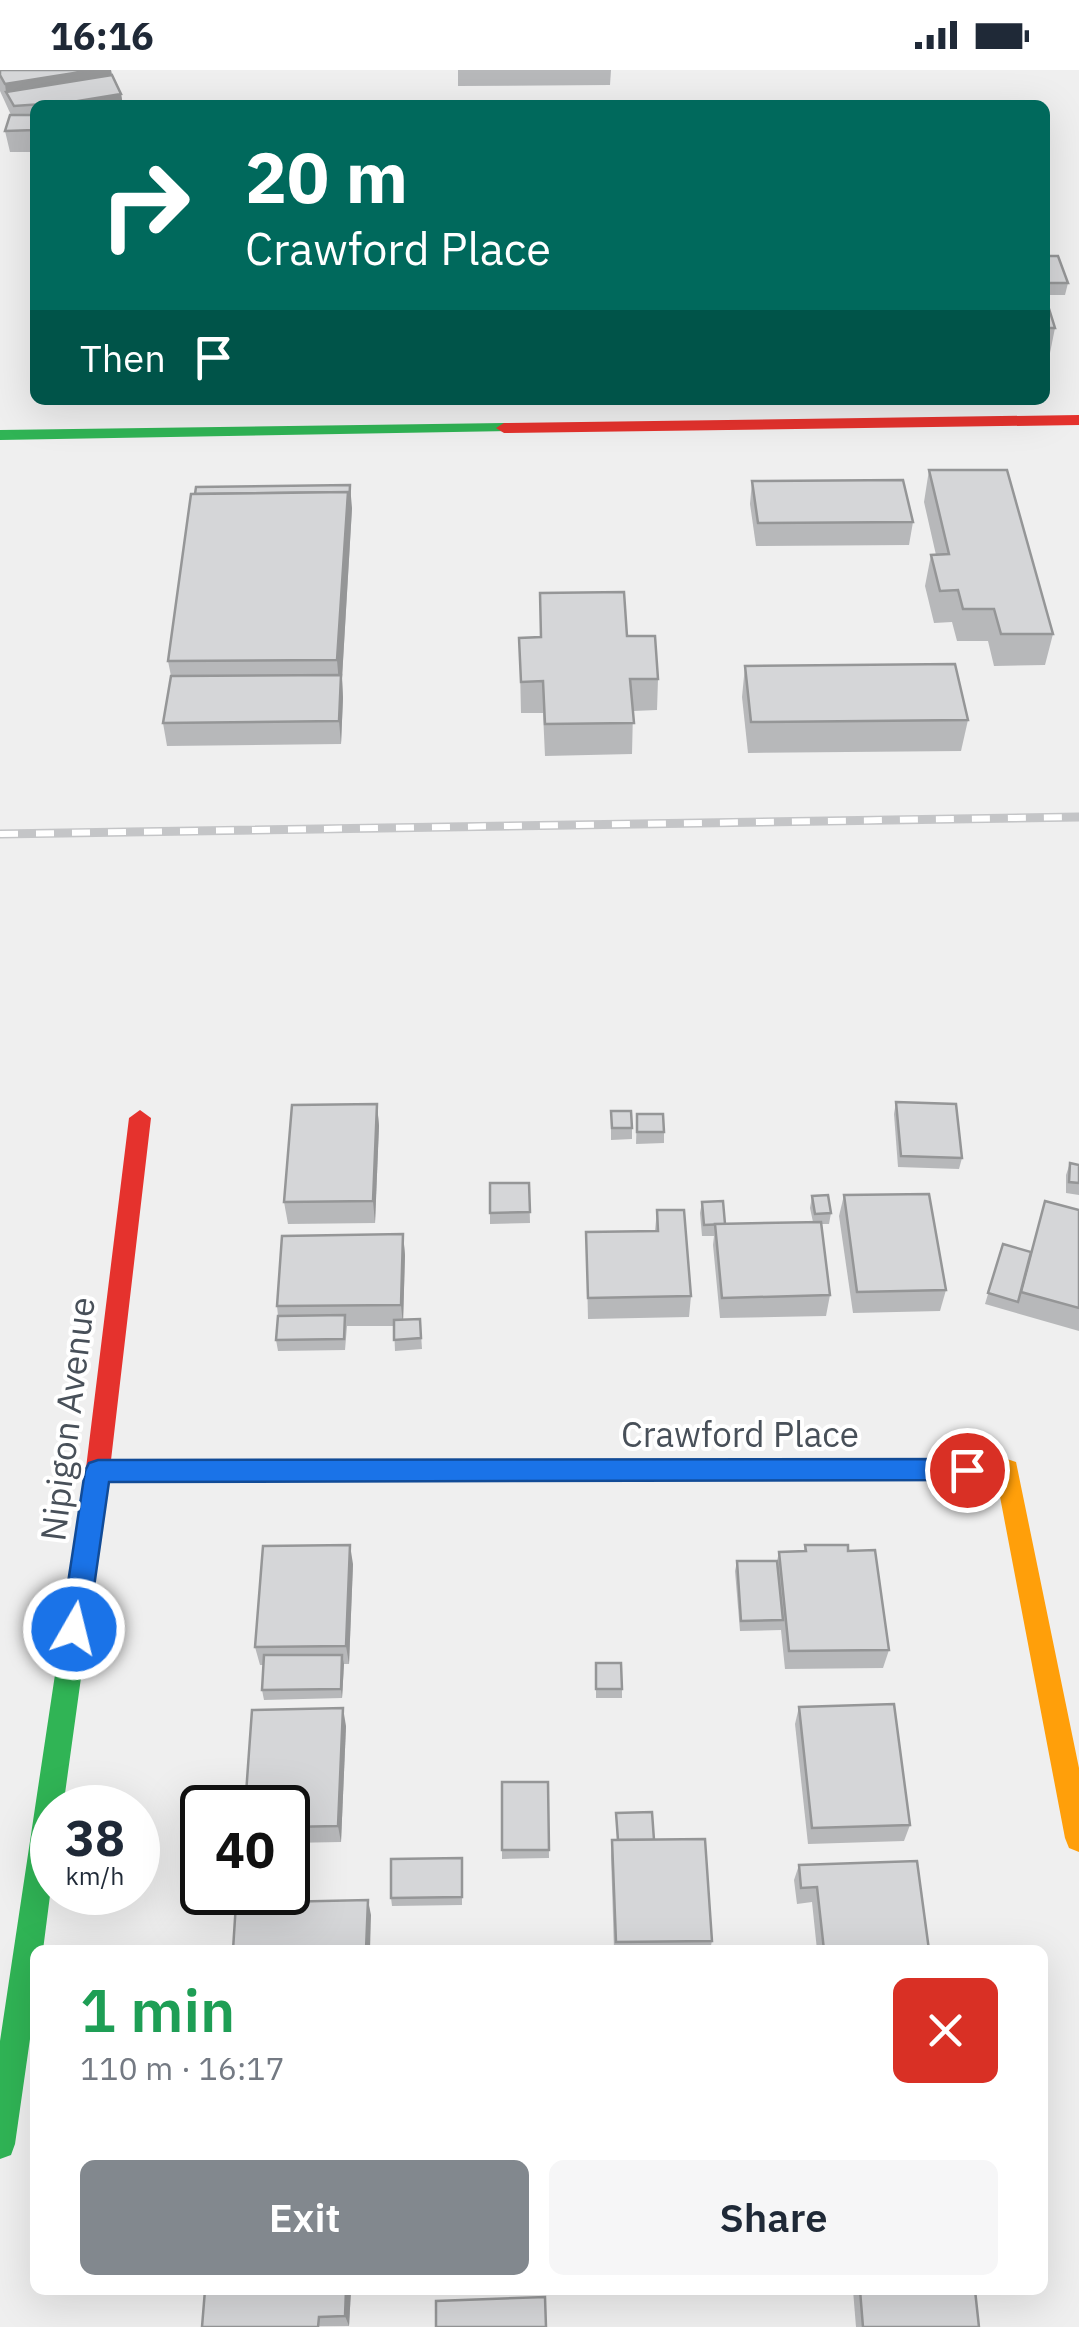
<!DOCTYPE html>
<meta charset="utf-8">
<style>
body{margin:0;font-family:"IBM Plex Sans",sans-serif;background:#f6f6f7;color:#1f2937;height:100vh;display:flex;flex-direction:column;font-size:38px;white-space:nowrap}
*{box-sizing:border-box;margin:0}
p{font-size:32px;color:#747a83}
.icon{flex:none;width:55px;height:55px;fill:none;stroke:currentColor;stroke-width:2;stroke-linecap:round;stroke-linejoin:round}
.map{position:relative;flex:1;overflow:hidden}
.drawer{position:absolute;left:30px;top:1875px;width:1018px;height:350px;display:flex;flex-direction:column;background:#fff;border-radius:15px;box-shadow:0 10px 40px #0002}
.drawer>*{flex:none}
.guide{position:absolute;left:30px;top:30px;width:1020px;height:305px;border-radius:15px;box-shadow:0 10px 40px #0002;background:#00695c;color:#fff;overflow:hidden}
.speed{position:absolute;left:30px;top:1715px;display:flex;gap:20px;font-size:50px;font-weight:700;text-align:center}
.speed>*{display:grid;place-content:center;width:130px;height:130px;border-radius:50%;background:#fff;box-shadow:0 10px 40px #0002;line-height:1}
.speed small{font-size:25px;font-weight:400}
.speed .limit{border:5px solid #111;border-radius:15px;background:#fff;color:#111}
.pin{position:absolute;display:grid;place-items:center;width:85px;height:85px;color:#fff;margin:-42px;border:5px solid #fff;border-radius:50%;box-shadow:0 2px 10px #0007}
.me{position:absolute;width:110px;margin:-55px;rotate:8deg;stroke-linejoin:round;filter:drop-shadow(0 0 8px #0008)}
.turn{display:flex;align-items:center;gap:35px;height:210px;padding:0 50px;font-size:45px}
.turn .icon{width:130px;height:130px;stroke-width:2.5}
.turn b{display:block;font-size:70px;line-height:85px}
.then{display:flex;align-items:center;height:95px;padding:0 50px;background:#0003;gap:20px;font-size:38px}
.round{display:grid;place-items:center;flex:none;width:105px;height:105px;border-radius:15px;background:#f6f6f7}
.headline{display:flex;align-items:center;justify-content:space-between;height:170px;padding:0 50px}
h1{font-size:60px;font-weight:600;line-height:75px;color:#1e9e55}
.cta{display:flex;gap:20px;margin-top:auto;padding:20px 50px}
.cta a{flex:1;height:115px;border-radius:15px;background:#82888e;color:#fff;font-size:40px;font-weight:600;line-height:115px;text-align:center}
.cta a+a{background:#f6f6f7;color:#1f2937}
.status{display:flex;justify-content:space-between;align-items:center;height:70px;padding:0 50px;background:#fff;direction:ltr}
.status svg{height:28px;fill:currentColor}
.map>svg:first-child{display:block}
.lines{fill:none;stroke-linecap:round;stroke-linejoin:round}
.fast{fill:#30b455;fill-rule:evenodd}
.slow{fill:#ff9f0a;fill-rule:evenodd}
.jam{fill:#e5322d;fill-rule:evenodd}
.rail-casing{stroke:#c4c5c7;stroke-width:9}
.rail{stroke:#fff;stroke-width:6;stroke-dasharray:18;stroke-linecap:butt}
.wall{fill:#b7b8ba}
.shaded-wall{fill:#959697}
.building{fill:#d5d6d8;stroke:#959697;stroke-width:2.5}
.route{fill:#1a73e8;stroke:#114b97;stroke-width:2.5}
.labels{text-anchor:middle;stroke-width:8;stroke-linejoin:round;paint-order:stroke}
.street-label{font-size:35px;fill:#485059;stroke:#fff}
</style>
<div class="status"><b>16:16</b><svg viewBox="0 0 49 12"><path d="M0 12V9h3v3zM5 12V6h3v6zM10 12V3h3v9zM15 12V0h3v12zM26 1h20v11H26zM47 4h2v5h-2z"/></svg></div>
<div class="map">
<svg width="1079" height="2257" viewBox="0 0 1079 2257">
<rect width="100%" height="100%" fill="#efefef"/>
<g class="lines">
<!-- fast -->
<g class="fast">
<path d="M 504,353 L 512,358 L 510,361 L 0,370 L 0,360 Z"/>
<path d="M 98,1387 L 107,1390 L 110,1398 L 63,1738 L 52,1738 L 52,1810 L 43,1880 L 35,1880 L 35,1934 L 15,2074 L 11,2085 L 0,2089 L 0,1971 L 86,1398 L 89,1390 Z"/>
</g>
<!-- slow -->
<path class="slow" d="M 620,1389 L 1007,1389 L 1016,1392 L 1079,1698 L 1079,1782 L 1069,1778 L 1065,1768 L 997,1411 L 620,1411 L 611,1408 L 608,1400 L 611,1392 Z"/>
<!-- jam -->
<g class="jam">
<path d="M 1079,345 L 1079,355 L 504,363 L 496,358 L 504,353 Z"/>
<path d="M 140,1040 L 151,1048 L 111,1390 L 620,1389 L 629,1392 L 632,1400 L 629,1408 L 620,1411 L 98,1412 L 89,1409 L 86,1398 L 129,1048 Z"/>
</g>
<!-- rail casing -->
<g class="rail-casing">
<path id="rail" d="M 0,764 L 1079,747"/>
</g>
<!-- rail -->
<use href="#rail" class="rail"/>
</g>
<!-- wall -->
<g class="wall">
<path d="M 0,0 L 111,0 L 112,5 L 121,24 L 123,35 L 35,35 L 35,82 L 10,82 L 5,61 L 11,45 L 0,21 Z"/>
<path d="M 458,0 L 611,0 L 610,15 L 458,16 Z"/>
<path d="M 1045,186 L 1068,213 L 1065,225 L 1045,225 Z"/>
<path d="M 1045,226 L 1055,258 L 1049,288 L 1045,288 Z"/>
<path d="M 929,400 L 1053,564 L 1045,595 L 994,596 L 988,571 L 957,571 L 952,552 L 934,553 L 925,516 L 931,485 L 936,485 L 924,432 Z"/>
<path d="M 752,411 L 913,452 L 909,475 L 756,476 L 750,434 Z"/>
<path d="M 352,438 L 342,608 L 343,628 L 341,674 L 167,676 L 163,653 L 171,606 L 168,591 Z"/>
<path d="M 540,523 L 627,566 L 658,609 L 657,640 L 633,641 L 632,684 L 545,686 L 543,643 L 521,643 L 520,599 L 519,568 L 540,567 Z"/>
<path d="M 745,596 L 968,650 L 961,681 L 748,683 L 742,627 Z"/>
<path d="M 896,1032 L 962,1088 L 959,1099 L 898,1097 L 894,1044 Z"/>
<path d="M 377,1034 L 379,1056 L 375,1153 L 288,1154 L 284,1132 Z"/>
<path d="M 611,1041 L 632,1058 L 632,1069 L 611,1070 Z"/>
<path d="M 637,1044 L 664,1062 L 664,1073 L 636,1074 Z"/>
<path d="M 1070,1093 L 1079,1095 L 1079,1125 L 1066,1123 L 1066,1105 Z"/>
<path d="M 529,1113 L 530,1153 L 490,1154 L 490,1143 Z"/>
<path d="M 844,1125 L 946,1220 L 940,1241 L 853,1243 L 839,1146 Z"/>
<path d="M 812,1126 L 831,1143 L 829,1154 L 821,1154 L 830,1225 L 826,1246 L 720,1248 L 713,1175 L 714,1166 L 702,1166 L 700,1143 L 702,1132 L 725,1154 L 813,1152 L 810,1138 Z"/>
<path d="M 1045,1131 L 1079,1140 L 1079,1261 L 985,1234 L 1003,1174 L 1031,1182 Z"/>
<path d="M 657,1140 L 691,1226 L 689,1247 L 588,1249 L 586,1162 L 655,1161 Z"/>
<path d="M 403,1164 L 405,1185 L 403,1250 L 420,1249 L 422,1279 L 395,1281 L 394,1256 L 347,1256 L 345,1280 L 278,1281 L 276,1270 L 278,1246 L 277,1236 Z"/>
<path d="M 805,1475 L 848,1481 L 889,1580 L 883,1598 L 785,1599 L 781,1560 L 740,1561 L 735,1501 L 737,1491 L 777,1491 L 779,1482 L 804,1481 Z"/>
<path d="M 353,1494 L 349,1594 L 344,1594 L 342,1628 L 264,1630 L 262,1620 L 263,1595 L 260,1595 L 255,1577 Z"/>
<path d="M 596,1593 L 622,1619 L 622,1628 L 596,1628 Z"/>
<path d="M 799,1637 L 910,1755 L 904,1771 L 808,1774 L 795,1654 Z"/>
<path d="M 346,1656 L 341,1772 L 288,1773 L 288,1738 Z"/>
<path d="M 502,1712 L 548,1712 L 549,1788 L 502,1789 Z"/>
<path d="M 616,1743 L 654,1770 L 712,1871 L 710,1880 L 614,1880 L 611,1786 L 612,1770 L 617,1770 Z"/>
<path d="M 462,1788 L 462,1835 L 392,1836 L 391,1828 Z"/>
<path d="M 799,1795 L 929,1880 L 817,1880 L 812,1832 L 797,1834 L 794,1810 Z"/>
<path d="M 205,2220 L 351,2220 L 349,2256 L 202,2257 Z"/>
<path d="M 853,2220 L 975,2220 L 979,2257 L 856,2257 Z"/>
</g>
<!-- shaded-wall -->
<g class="shaded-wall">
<path d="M 93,0 L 111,0 L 115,25 L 121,24 L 123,35 L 73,35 L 72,32 L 6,22 L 5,14 Z"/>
<path d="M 350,415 L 352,438 L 342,608 L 343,628 L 341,674 L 339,651 L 340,626 L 337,590 L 348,422 Z"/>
<path d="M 377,1034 L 379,1056 L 375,1153 L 373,1131 Z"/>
<path d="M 403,1164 L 405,1185 L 403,1255 L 401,1235 Z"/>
<path d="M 350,1475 L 353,1494 L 349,1594 L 346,1576 Z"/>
<path d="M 342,1585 L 344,1594 L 342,1628 L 341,1619 Z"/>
<path d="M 343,1638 L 346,1656 L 341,1772 L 338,1756 Z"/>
<path d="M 368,1830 L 371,1845 L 370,1880 L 366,1880 Z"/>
<path d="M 346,2220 L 351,2220 L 349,2256 L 345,2246 Z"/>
</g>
<!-- building -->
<g class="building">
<path d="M 0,0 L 93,0 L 5,14 L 0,5 Z"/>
<path d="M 112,5 L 121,24 L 72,32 L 14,36 L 6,22 Z"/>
<path d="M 10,45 L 35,45 L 35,60 L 5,61 Z"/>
<path d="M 1045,186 L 1058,186 L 1068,213 L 1045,213 Z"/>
<path d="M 1045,226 L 1055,258 L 1045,258 Z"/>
<path d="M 929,400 L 1007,400 L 1053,564 L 1001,564 L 994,539 L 963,539 L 958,520 L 940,521 L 931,485 L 949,484 Z"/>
<path d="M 903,410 L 913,452 L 758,453 L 752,411 Z"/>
<path d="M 350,415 L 349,437 L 348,422 L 195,424 L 196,417 Z"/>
<path d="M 348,422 L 337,590 L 168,591 L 191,424 Z"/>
<path d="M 624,522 L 627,566 L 655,566 L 658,609 L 630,609 L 634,653 L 545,654 L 543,611 L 521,612 L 519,568 L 541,567 L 540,523 Z"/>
<path d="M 955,594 L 968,650 L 751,652 L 745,596 Z"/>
<path d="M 341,605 L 339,651 L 163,653 L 171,606 Z"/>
<path d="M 896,1032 L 956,1034 L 962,1088 L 901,1086 Z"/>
<path d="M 377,1034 L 373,1131 L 284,1132 L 292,1035 Z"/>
<path d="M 611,1041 L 631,1041 L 632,1058 L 612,1058 Z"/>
<path d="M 637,1044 L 663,1044 L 664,1062 L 637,1062 Z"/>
<path d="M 1070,1093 L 1079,1095 L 1079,1113 L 1069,1112 Z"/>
<path d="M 490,1113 L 529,1113 L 530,1142 L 490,1143 Z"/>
<path d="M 929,1124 L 946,1220 L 857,1222 L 844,1125 Z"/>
<path d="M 828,1125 L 831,1143 L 815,1144 L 812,1126 Z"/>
<path d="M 723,1131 L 725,1154 L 704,1155 L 702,1132 Z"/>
<path d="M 1045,1131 L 1079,1140 L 1079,1238 L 1021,1222 Z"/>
<path d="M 657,1140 L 684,1140 L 691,1226 L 588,1228 L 586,1162 L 658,1161 Z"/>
<path d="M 821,1152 L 830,1225 L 722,1228 L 715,1154 Z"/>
<path d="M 403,1164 L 401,1235 L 277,1236 L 282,1166 Z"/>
<path d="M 1003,1174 L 1031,1182 L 1018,1232 L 988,1223 Z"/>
<path d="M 345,1245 L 344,1269 L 276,1270 L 278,1246 Z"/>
<path d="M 420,1249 L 421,1268 L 394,1270 L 394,1250 Z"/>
<path d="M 350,1475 L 346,1576 L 255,1577 L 263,1476 Z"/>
<path d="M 805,1475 L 848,1475 L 848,1481 L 875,1480 L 889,1580 L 789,1581 L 779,1482 L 806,1481 Z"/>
<path d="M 737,1491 L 777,1491 L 783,1550 L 741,1551 Z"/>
<path d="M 264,1585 L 342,1585 L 341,1619 L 262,1620 Z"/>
<path d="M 596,1593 L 621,1593 L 622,1619 L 596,1619 Z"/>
<path d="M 894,1634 L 910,1755 L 812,1758 L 799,1637 Z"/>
<path d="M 343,1638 L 338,1756 L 288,1757 L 288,1738 L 245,1738 L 252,1640 Z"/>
<path d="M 502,1712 L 548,1712 L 549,1780 L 502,1780 Z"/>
<path d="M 652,1742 L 654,1770 L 618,1770 L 616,1743 Z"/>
<path d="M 705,1769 L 712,1871 L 616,1872 L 612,1770 Z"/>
<path d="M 462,1788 L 462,1827 L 391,1828 L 391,1789 Z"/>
<path d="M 917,1791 L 929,1880 L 824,1880 L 817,1817 L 801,1818 L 799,1795 Z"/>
<path d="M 368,1830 L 366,1880 L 233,1880 L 236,1833 Z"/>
<path d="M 205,2220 L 346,2220 L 345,2246 L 319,2247 L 318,2257 L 202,2257 Z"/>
<path d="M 860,2220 L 975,2220 L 979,2257 L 863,2257 Z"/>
<path d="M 545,2227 L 546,2257 L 436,2257 L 436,2231 Z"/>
</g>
<!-- route -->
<path class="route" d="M 967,1389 L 976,1392 L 980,1400 L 976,1407 L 967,1410 L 109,1412 L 88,1559 L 84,1568 L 74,1571 L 65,1568 L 61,1559 L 85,1401 L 89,1393 L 98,1390 Z"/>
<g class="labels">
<!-- street labels -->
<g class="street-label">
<text transform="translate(68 1349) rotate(-83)" y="12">Nipigon Avenue</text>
<text x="740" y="1377">Crawford Place</text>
</g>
</g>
</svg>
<div class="speed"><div>38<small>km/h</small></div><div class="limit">40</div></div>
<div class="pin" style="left:967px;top:1400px;background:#d93025"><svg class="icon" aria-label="arrive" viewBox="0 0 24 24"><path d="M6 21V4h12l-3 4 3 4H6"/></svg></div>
<svg class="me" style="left:74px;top:1559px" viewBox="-20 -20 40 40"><circle r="17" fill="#1a73e8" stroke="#fff" stroke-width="3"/><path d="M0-11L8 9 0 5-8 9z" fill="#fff"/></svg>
<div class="guide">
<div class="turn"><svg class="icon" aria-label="right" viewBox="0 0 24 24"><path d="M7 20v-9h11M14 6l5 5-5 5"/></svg><div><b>20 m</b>Crawford Place</div></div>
<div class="then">Then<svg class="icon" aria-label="arrive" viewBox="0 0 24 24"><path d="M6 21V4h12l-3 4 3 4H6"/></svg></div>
</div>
<section class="drawer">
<div class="headline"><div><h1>1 min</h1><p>110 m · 16:17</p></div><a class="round" style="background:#d93025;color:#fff"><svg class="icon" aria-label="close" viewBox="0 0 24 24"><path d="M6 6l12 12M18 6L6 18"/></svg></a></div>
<div class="cta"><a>Exit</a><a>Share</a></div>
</section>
</div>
